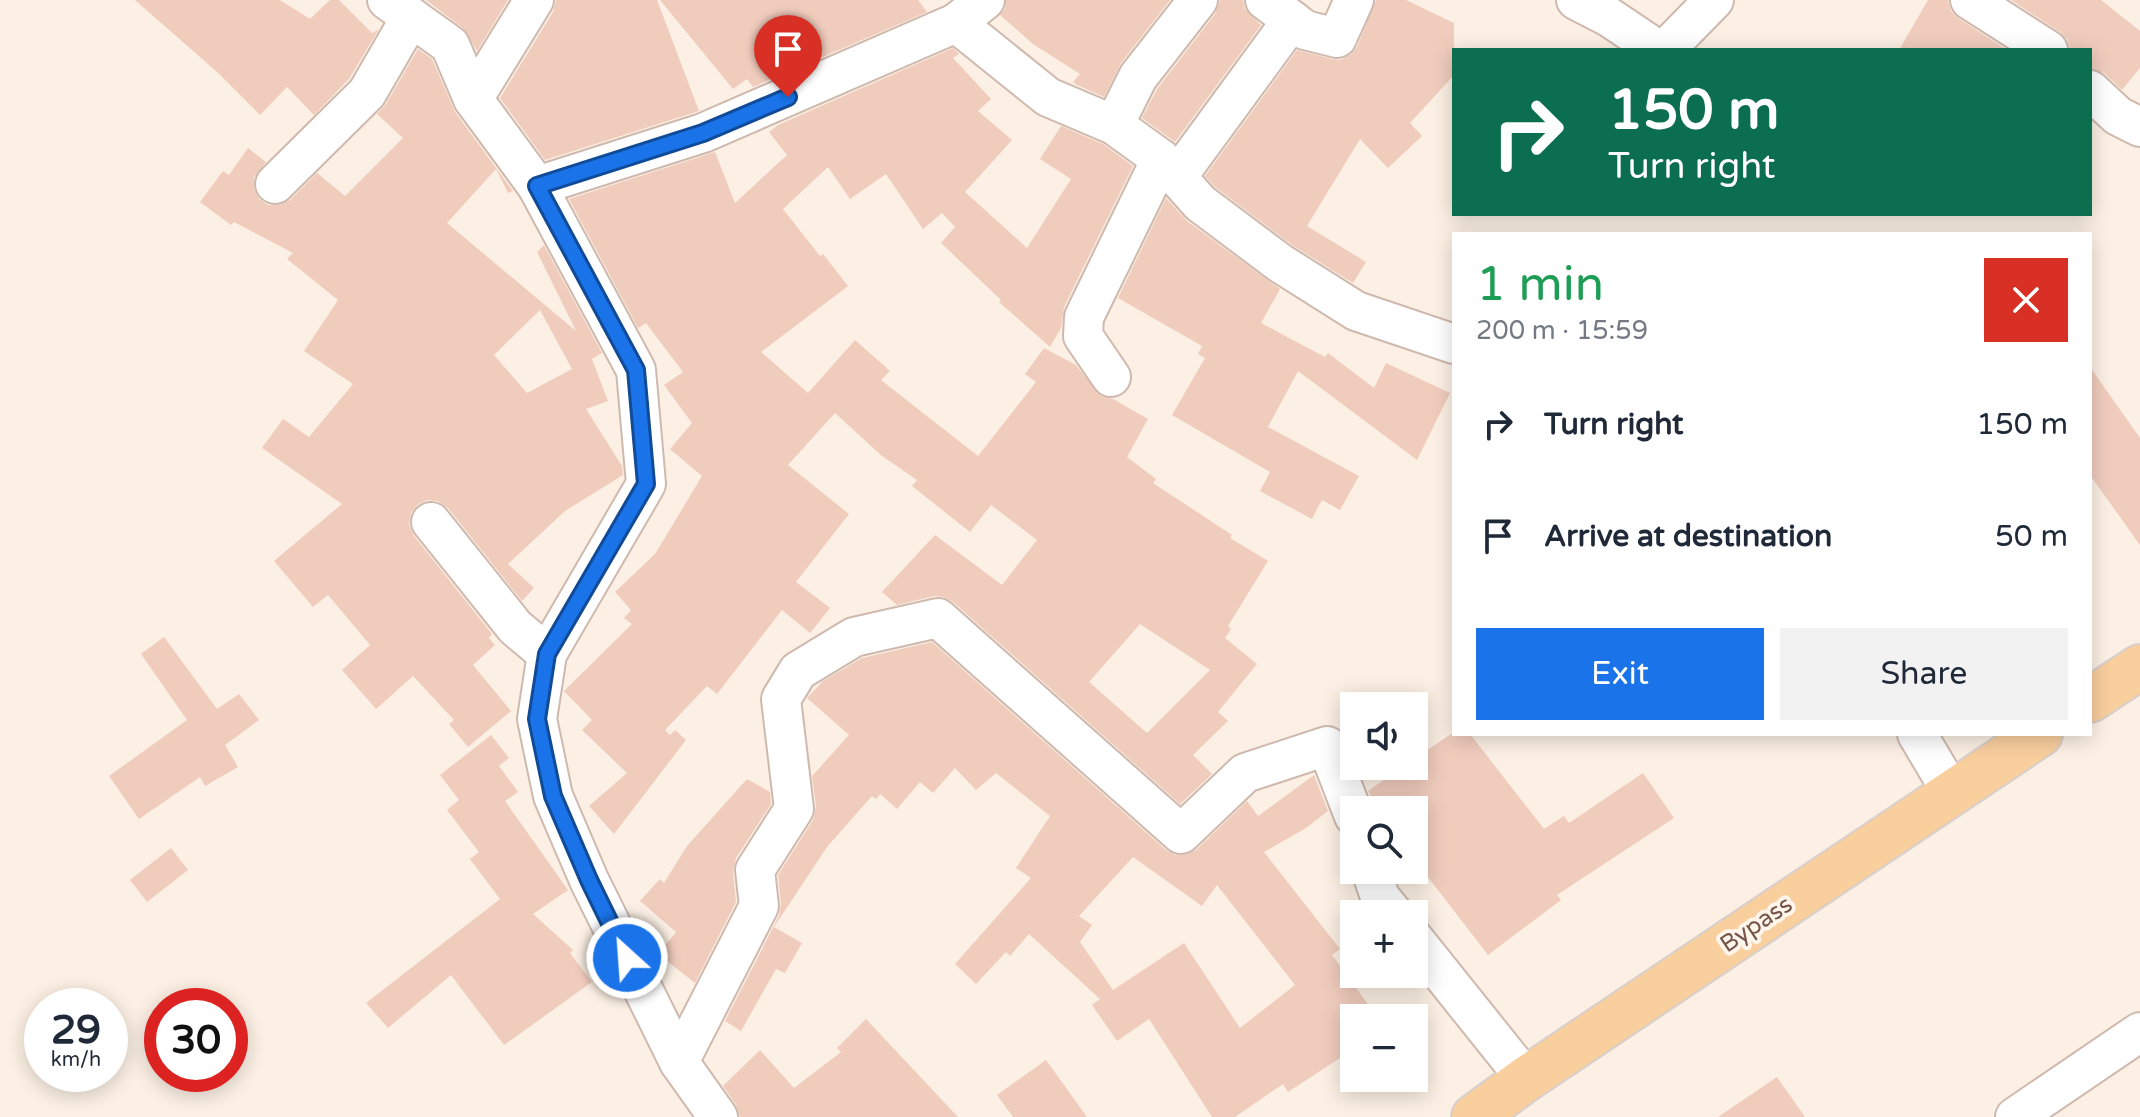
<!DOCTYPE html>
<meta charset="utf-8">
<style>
body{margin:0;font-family:"Varela Round",sans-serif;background:#f2f2f3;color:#1f2937;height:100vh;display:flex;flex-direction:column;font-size:30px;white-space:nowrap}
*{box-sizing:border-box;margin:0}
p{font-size:26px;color:#747a83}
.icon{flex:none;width:44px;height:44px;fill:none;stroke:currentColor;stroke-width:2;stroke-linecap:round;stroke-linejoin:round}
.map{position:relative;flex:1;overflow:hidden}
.panel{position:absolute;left:1452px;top:232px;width:640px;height:504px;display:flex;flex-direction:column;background:#fff;border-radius:0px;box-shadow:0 4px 20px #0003}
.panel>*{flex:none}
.top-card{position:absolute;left:1452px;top:48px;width:640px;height:168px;border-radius:0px;box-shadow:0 4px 20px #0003;background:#0b6e4f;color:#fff;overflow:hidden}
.fabs{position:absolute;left:1340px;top:692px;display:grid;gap:16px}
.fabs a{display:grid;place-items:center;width:88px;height:88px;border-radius:0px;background:#fff;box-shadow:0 4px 20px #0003;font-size:40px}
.speed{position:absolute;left:24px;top:988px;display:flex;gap:16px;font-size:40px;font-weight:700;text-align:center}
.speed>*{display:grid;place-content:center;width:104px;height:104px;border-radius:50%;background:#fff;box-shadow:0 4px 20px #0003;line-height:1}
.speed small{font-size:20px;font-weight:400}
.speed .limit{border:12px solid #d22;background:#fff;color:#111}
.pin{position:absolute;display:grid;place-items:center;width:68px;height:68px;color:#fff;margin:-82px -34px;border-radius:50% 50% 50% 0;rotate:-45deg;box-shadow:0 0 8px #0007}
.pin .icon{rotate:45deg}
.me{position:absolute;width:88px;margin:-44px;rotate:334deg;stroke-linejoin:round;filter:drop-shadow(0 0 6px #0008)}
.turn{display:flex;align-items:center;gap:28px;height:168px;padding:0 24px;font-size:36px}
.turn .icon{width:104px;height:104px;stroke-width:2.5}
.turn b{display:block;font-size:56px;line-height:68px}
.round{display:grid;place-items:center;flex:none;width:84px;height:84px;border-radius:0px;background:#f2f2f3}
.head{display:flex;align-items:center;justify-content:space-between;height:136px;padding:0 24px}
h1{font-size:48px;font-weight:600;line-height:60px;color:#1e9e55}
.button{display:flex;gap:16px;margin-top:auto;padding:16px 24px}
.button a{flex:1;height:92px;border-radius:0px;background:#1a73e8;color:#fff;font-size:32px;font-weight:600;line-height:92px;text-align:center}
.button a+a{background:#f2f2f3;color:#1f2937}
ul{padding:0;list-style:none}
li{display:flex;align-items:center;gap:24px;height:112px;padding:0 24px}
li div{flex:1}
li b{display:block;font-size:30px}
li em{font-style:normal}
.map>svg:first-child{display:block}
.building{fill:#f0ccbd;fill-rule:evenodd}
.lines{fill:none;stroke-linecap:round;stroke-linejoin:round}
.minor-casing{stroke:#cfb9ae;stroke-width:42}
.primary-casing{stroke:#d8cfcc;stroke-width:48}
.minor{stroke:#fff;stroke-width:38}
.primary{stroke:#f9cf9e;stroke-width:44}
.route-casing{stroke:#114b97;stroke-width:20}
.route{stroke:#1a73e8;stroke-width:14}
.labels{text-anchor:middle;stroke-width:8;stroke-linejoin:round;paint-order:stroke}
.street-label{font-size:24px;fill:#74554a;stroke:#fff5ea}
</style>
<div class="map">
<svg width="2140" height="1117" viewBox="0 0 2140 1117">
<rect width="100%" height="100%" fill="#fcf0e4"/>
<!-- building -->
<g class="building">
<path d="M 135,0 L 280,0 L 310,19 L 330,0 L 339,0 L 372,33 L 379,29 L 349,79 L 314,115 L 287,87 L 260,115 L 217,72 Z"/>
<path d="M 426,0 L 508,0 L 477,51 L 463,28 Z"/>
<path d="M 556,0 L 657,0 L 699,111 L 545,160 L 500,98 L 553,12 Z"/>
<path d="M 660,0 L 918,0 L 927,12 L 753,87 L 747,79 L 733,89 Z"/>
<path d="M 1006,0 L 1170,0 L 1121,63 L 1104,97 L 1077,85 L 1073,82 L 1080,74 L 1033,44 L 1000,15 L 1005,9 Z"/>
<path d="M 1220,0 L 1243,0 L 1245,9 L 1261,25 L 1175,142 L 1142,118 L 1157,89 L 1215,14 Z"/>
<path d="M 1376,0 L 1406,0 L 1454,23 L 1454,75 L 1410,123 L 1422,136 L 1388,168 L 1360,139 L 1307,226 L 1366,262 L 1353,283 L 1292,245 L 1215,187 L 1205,176 L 1297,50 L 1332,59 L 1341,60 L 1350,55 L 1357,47 Z"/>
<path d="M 1928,0 L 1948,0 L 1951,11 L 1958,18 L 2007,50 L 1899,50 Z"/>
<path d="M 2011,0 L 2101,0 L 2140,31 L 2140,68 L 2122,90 L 2104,73 L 2090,69 L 2090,50 L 2070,50 L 2067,39 L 2060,32 Z"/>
<path d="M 953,48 L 959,54 L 953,58 L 991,99 L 978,111 L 1012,140 L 965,192 L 1027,248 L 1071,179 L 1040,159 L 1061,126 L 1103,144 L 1133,166 L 1064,307 L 1061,328 L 1050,347 L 999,302 L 1001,300 L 941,243 L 955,227 L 942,213 L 923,229 L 886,174 L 850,199 L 828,167 L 783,209 L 820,256 L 823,254 L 848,286 L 761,352 L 808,393 L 855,340 L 890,371 L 881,380 L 978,456 L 1036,382 L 1025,374 L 1044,348 L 1076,365 L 1101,396 L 1113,399 L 1148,419 L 1127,457 L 1156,479 L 1153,483 L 1232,535 L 1230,538 L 1268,561 L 1228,626 L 1231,629 L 1225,638 L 1257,664 L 1218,712 L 1228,721 L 1193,755 L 1212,774 L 1180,804 L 953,602 L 944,597 L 934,596 L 897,605 L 882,592 L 935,535 L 1002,585 L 1037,540 L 991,505 L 970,532 L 912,486 L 917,480 L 882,456 L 835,413 L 788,465 L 849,514 L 796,582 L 830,608 L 810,633 L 782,610 L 717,694 L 707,686 L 665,730 L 670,735 L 675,730 L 686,740 L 614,834 L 589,806 L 627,773 L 582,730 L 592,720 L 564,691 L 632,624 L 624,618 L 631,610 L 615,592 L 655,554 L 702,476 L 670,449 L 692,423 L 664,385 L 683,372 L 646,323 L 638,328 L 569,199 L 715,152 L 735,203 L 787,155 L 769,132 L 778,125 ZM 1140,624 L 1210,670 L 1147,733 L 1089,682 Z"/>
<path d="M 418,49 L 432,59 L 455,112 L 513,191 L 508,193 L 496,169 L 447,223 L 576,331 L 537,252 L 544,245 L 602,353 L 592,359 L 608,401 L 586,409 L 622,466 L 623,475 L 565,511 L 508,564 L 534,588 L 522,601 L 448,508 L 438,501 L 427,500 L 418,504 L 411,513 L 409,525 L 414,536 L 492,634 L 489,638 L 495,645 L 473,665 L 511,711 L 468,747 L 449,724 L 454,720 L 413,676 L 376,709 L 342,670 L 370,645 L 328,595 L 313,607 L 274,561 L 342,504 L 262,448 L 283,419 L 309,437 L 353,384 L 304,351 L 338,300 L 287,259 L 293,253 L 234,222 L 231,225 L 200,202 L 223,171 L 229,175 L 248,148 L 266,162 L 254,177 L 254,189 L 259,199 L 268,205 L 280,205 L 290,200 L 317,173 L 345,196 L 403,138 L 377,114 L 386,104 ZM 540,310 L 572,369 L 527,393 L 494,355 Z"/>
<path d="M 1166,198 L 1187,221 L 1280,289 L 1261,323 L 1325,357 L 1328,353 L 1374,388 L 1386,363 L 1450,393 L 1417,460 L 1298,371 L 1268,427 L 1359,476 L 1340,510 L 1322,500 L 1312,519 L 1260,491 L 1270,472 L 1172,415 L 1205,358 L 1198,354 L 1202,346 L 1118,298 Z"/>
<path d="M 2090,367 L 2140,438 L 2140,545 L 2090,475 Z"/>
<path d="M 164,637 L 217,709 L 239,694 L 259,720 L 225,745 L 238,767 L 205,786 L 200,777 L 139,819 L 109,776 L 187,720 L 141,654 Z"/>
<path d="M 932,642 L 1166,850 L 1175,855 L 1186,855 L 1196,850 L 1247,801 L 1258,816 L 1314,775 L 1328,811 L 1306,828 L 1264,852 L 1340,949 L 1332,955 L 1378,1018 L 1354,1018 L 1354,1043 L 1341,1053 L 1343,1056 L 1288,1092 L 1283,1084 L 1235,1117 L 1212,1117 L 1149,1019 L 1117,1041 L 1092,1005 L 1100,999 L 1029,934 L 1010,956 L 1006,952 L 976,984 L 955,964 L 1031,878 L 1016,868 L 1050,816 L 996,773 L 976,790 L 955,768 L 933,793 L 920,782 L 897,809 L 880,794 L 876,799 L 872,796 L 827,847 L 774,927 L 802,943 L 785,973 L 776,969 L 741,1031 L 725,1021 L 779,916 L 781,904 L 778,875 L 813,820 L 816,806 L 812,776 L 849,735 L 807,698 L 823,681 L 862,658 ZM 1133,857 L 1202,906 L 1217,885 L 1295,985 L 1240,1028 L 1184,943 L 1113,990 L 1080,942 L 1092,925 L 1079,916 Z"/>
<path d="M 1451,734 L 1470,734 L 1544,829 L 1564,816 L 1569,823 L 1643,773 L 1674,818 L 1557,895 L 1561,900 L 1488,955 L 1414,859 L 1414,810 L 1379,810 L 1368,791 L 1404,766 L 1414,766 L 1414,759 Z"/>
<path d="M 491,735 L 509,758 L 499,766 L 518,792 L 505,801 L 568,890 L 533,914 L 573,950 L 570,953 L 592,982 L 504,1045 L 451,975 L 388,1028 L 366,1003 L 500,899 L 470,859 L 479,852 L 447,810 L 459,800 L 440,775 Z"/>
<path d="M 747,779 L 770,792 L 771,804 L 736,858 L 733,872 L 736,902 L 695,983 L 658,954 L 676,932 L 640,901 L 660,879 L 664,883 L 687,846 Z"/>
<path d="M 171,848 L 188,870 L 147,902 L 130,880 Z"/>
<path d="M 866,1019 L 958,1117 L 740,1117 L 736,1105 L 723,1086 L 760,1050 L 794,1088 L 841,1052 L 837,1048 Z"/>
<path d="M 1046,1060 L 1087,1117 L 1013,1117 L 997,1095 Z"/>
<path d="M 1777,1077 L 1805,1117 L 1718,1117 Z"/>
</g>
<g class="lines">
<!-- minor casing -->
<g class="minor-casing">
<g id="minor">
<path d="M 387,0 L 450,45 L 473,99 L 537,186"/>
<path d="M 1265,0 L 1305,30 L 1337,38 L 1354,0"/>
<path d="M 1576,0 L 1609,17 L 1658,50"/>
<path d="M 1970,0 L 2048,50"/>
<path d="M 956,23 L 985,0"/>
<path d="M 1665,50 L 1714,0"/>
<path d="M 2090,90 L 2118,116 L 2140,127"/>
<path d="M 473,99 L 534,0"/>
<path d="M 1114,125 L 1138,77 L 1198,0"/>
<path d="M 1177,177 L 1292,20"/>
<path d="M 275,184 L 367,93 L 411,17"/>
<path d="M 1111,377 L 1083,336 L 1084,317 L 1161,159"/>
<path d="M 431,522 L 515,627 L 547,654"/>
<path d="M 1917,734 L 1952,793"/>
<path d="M 1371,870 L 1380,897 L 1394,914"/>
<path d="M 1414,939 L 1526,1079"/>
<path d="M 679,1062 L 759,906 L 755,870 L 794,809 L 781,699 L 798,671 L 854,637 L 938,618 L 1181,834 L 1245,773 L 1327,746 L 1354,816"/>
<path d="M 718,1117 L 679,1062 L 589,880 L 553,796 L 537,719 L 547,654 L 646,484 L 636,370 L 537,186 L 703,133 L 956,23 L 1048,97 L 1114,125 L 1161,159 L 1200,203 L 1280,263 L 1356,311 L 1454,344"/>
<path d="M 2015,1117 L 2140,1032"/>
</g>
</g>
<!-- primary casing -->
<g class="primary-casing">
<g id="primary">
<path d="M 2090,700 L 2140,667"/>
<path d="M 1474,1117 L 1526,1079 L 2040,734"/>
</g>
</g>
<!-- minor -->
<use href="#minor" class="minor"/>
<!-- primary -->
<use href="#primary" class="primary"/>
</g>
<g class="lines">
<!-- route casing -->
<g class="route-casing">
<path id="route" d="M 627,958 L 589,880 L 553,796 L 537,719 L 547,654 L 646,484 L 636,370 L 537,186 L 703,133 L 788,97"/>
</g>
<!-- route -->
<use href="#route" class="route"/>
</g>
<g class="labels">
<!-- street labels -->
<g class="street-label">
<text transform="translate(1756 924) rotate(-34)" y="8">Bypass</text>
</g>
</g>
</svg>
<div class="fabs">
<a><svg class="icon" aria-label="sound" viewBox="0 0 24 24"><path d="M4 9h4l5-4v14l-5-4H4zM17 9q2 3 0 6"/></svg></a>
<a><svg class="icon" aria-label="search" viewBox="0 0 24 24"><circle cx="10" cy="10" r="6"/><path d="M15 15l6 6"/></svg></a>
<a>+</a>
<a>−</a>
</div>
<div class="speed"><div>29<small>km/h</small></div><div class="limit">30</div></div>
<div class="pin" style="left:788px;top:97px;background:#d93025"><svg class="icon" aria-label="arrive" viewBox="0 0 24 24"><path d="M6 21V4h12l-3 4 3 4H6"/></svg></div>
<svg class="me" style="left:627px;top:958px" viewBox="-20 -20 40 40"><circle r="17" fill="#1a73e8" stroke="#fff" stroke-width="3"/><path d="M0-11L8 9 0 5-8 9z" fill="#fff"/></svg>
<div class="top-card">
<div class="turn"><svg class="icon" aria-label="right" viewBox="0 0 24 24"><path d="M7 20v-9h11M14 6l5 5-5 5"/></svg><div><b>150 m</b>Turn right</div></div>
</div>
<section class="panel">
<div class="head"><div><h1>1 min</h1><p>200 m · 15:59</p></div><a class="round" style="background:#d93025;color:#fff"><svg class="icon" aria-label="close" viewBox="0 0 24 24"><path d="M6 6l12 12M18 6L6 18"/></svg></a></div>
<ul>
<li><svg class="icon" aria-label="right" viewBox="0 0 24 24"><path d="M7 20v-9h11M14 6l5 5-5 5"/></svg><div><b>Turn right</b></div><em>150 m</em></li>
<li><svg class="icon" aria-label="arrive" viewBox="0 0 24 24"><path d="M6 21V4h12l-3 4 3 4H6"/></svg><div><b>Arrive at destination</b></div><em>50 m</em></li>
</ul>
<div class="button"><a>Exit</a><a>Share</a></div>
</section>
</div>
